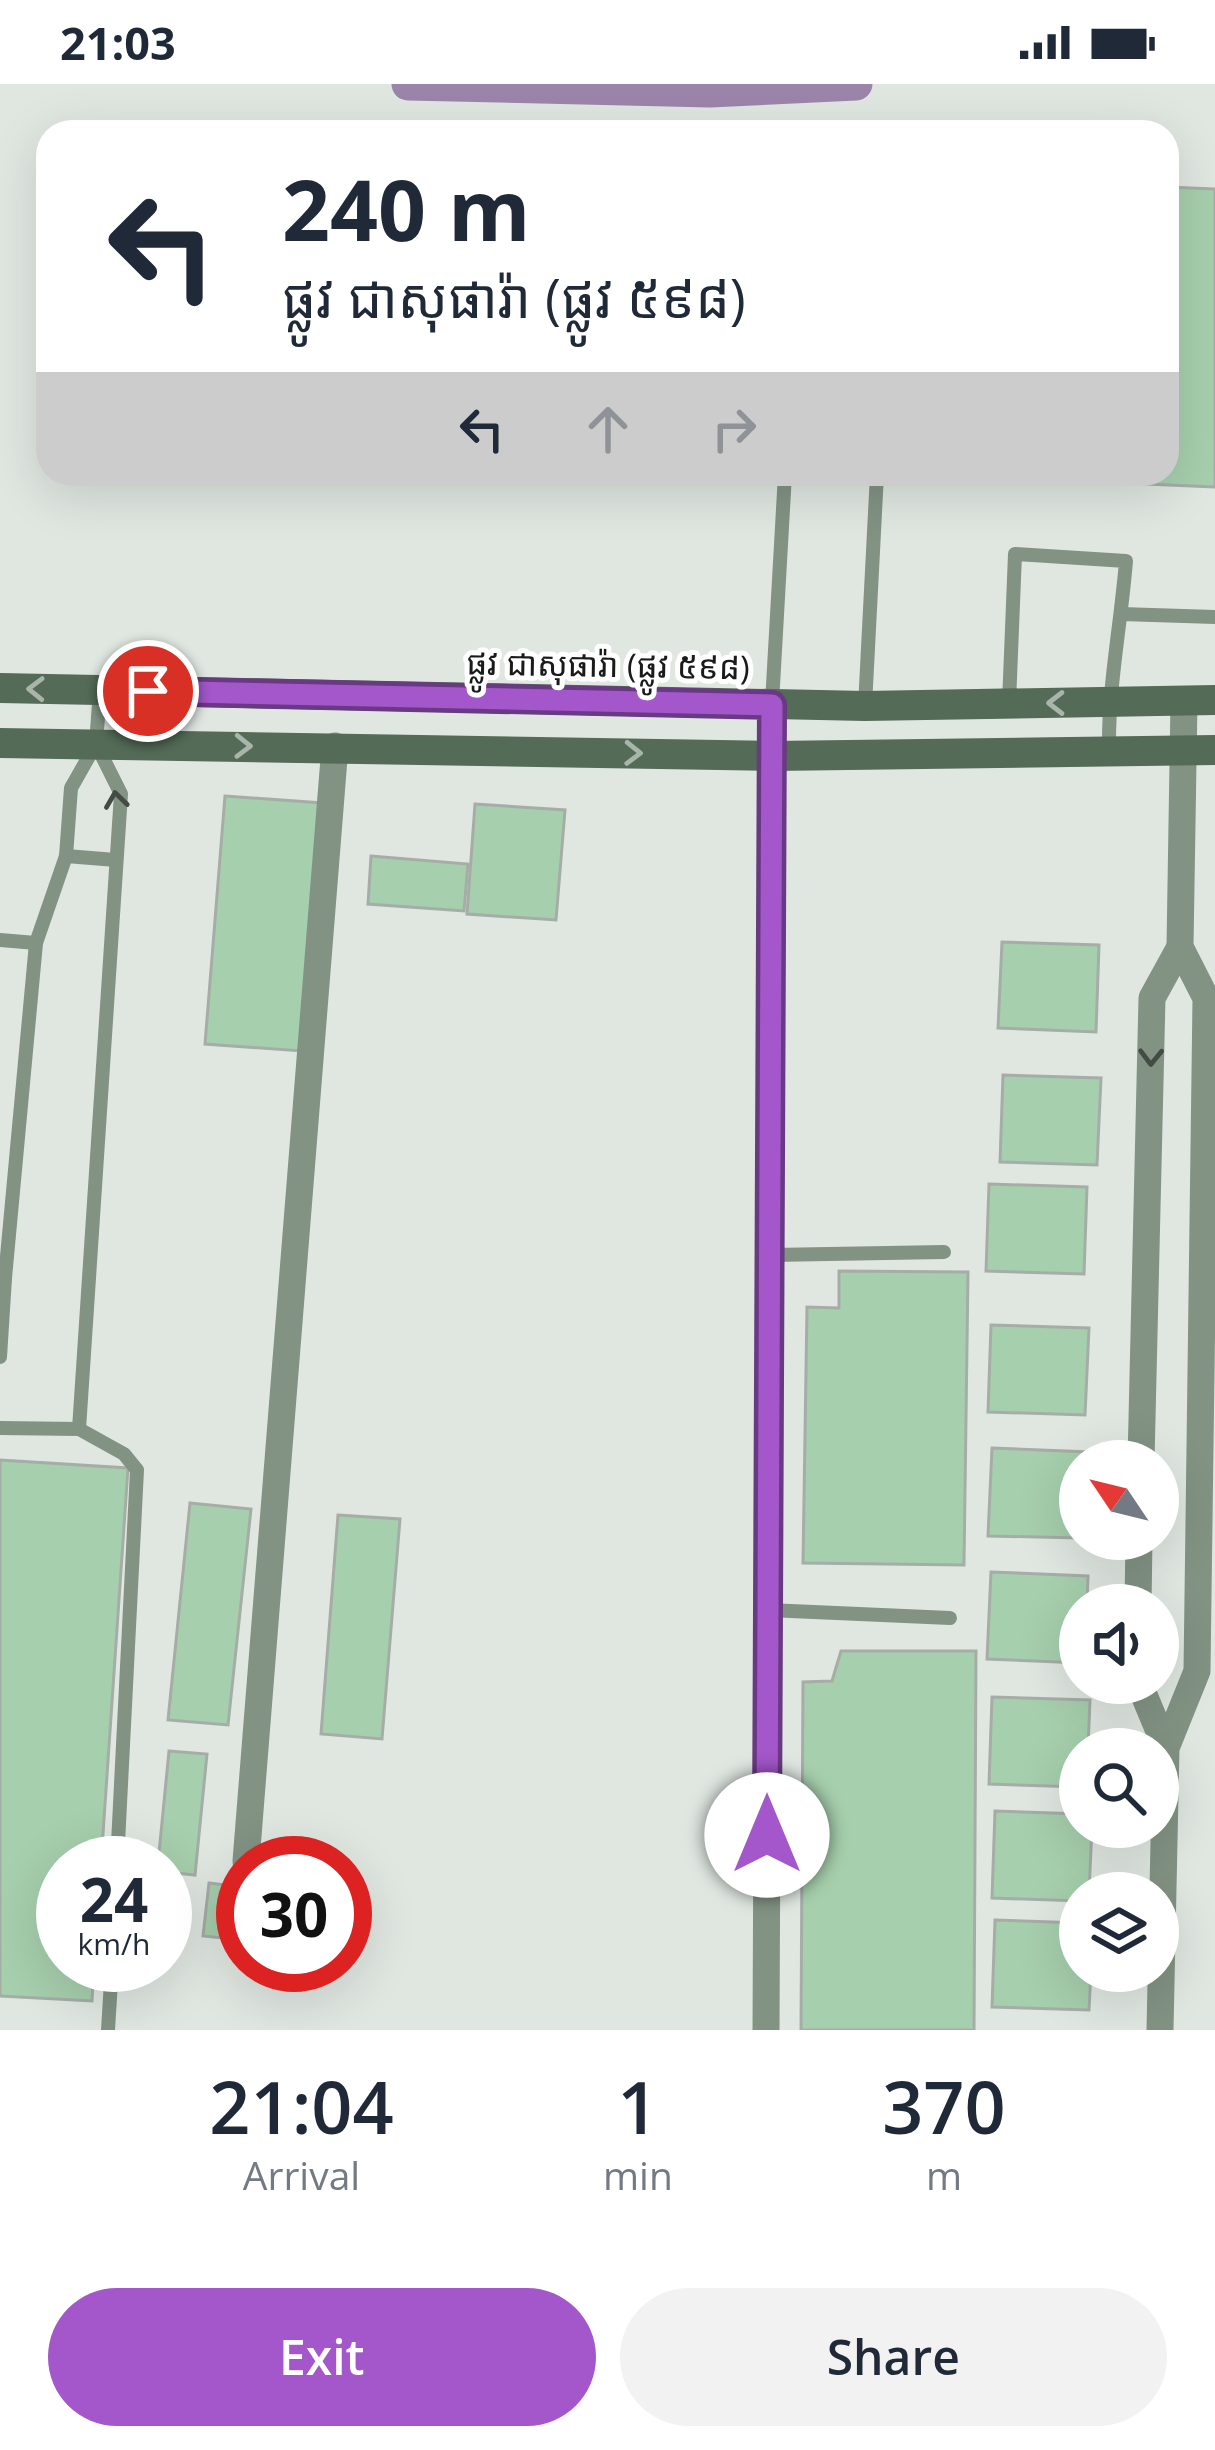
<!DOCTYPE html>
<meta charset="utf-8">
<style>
body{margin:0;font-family:"Open Sans","Noto Sans Khmer",sans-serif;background:#f2f2f3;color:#1f2937;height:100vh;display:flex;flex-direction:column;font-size:45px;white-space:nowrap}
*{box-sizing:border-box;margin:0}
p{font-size:39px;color:#747a83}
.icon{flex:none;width:66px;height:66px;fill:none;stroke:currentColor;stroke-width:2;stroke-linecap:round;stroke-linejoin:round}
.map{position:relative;height:1946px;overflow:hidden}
.drawer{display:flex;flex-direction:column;background:#fff;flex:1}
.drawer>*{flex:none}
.top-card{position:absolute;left:36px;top:36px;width:1143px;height:366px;border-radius:36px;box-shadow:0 12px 48px #0002;background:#fff;color:#1f2937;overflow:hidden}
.needle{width:78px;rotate:305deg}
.buttons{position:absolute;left:1059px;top:1356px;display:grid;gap:24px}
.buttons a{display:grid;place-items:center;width:120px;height:120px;border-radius:50%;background:#fff;box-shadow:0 12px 48px #0002;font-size:60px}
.speed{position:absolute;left:36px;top:1752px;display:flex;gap:24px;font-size:60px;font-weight:700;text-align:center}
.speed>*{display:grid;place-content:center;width:156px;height:156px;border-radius:50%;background:#fff;box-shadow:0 12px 48px #0002;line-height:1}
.speed small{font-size:30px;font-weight:400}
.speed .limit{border:18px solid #d22;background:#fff;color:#111}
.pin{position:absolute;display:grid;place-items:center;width:102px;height:102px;color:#fff;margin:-51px;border:6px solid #fff;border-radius:50%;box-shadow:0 3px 12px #0007}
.me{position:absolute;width:132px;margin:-66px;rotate:0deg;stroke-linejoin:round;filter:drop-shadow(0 0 9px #0008)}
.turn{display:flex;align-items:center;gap:42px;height:252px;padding:0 48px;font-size:54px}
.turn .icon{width:156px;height:156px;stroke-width:2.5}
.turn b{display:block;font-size:84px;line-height:102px}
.lanes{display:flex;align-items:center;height:114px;padding:0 48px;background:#0003;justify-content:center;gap:60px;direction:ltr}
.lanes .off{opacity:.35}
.eta{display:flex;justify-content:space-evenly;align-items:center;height:204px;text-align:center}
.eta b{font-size:72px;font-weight:600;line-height:84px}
.button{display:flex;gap:24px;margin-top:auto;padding:24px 48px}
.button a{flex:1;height:138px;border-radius:72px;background:#a357ca;color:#fff;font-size:48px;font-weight:600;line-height:138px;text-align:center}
.button a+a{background:#f2f2f3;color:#1f2937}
.status{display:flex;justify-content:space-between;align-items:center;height:84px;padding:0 60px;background:#fff;direction:ltr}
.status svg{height:33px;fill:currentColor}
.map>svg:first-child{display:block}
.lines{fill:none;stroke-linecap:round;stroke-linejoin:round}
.canal{stroke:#9c84ab;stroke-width:33}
.building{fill:#a6cfad;stroke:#a6ada7;stroke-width:3}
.service{stroke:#829384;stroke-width:14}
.minor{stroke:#829384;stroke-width:27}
.secondary{stroke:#536b57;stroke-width:30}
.oneway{stroke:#a9b5ab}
.oneway2{stroke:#434b44}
.route-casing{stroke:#6a3983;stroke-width:30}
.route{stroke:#a357ca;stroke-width:21}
.labels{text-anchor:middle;stroke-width:10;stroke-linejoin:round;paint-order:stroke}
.street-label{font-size:33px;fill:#191b19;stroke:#fff}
</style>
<div class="status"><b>21:03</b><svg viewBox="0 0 49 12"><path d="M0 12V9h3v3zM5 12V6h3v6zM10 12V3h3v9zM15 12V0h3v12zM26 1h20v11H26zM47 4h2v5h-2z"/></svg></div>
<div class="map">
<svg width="1215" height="1946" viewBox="0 0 1215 1946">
<rect width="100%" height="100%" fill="#e0e7e1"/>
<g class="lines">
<!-- canal -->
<path class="canal" d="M 408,0 L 710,7 L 856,0"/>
</g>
<!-- building -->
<g class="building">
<path d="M 1167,103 L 1215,105 L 1215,403 L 956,392 L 1167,390 Z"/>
<path d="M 225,712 L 322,719 L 302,967 L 205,960 Z"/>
<path d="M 475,720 L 565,726 L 556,836 L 467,830 Z"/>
<path d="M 371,772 L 468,780 L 464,827 L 368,820 Z"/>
<path d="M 1002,858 L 1099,861 L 1096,948 L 998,944 Z"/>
<path d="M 1003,991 L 1101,994 L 1097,1081 L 1000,1078 Z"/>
<path d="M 989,1100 L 1087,1103 L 1084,1190 L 986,1187 Z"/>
<path d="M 839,1187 L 968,1188 L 964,1481 L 803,1479 L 807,1223 L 839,1224 Z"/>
<path d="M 991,1241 L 1089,1244 L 1085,1331 L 988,1328 Z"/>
<path d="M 992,1364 L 1089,1368 L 1089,1377 L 1080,1377 L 1080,1454 L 988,1452 Z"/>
<path d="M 0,1376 L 128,1384 L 101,1779 L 63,1779 L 63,1881 L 94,1881 L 92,1917 L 0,1912 Z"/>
<path d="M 190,1419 L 251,1425 L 228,1641 L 168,1636 Z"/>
<path d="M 338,1431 L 400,1435 L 382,1655 L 321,1650 Z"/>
<path d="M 991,1488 L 1088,1492 L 1087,1521 L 1080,1521 L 1080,1579 L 987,1575 Z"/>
<path d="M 841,1567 L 976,1567 L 974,1946 L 801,1946 L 803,1598 L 832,1597 Z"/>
<path d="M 992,1613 L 1090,1616 L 1088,1665 L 1080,1665 L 1080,1703 L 989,1700 Z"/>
<path d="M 169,1667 L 207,1670 L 195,1791 L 165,1788 L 165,1779 L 158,1779 Z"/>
<path d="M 995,1727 L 1080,1730 L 1080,1743 L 1092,1743 L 1089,1809 L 1080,1809 L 1080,1817 L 992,1814 Z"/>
<path d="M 209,1799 L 243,1803 L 243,1856 L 203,1852 Z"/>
<path d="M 995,1836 L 1080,1839 L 1080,1887 L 1091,1887 L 1089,1926 L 992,1923 Z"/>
</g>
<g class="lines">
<!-- service -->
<g class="service">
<path d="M 1121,530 L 1215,533"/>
<path d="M 772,619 L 785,390"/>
<path d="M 1009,619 L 1015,470 L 1126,477 C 1121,540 1108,603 1109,666"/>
<path d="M 865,622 L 877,390"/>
<path d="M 66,772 L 116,776"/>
<path d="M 0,856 L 36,859"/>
<path d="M 771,1171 L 944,1168"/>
<path d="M 0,1194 L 5,1194 L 36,859 L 66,772 L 71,704 L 96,660 L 100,606"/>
<path d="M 0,1273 L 5,1194"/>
<path d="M 0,1344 L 79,1345 L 121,710 L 97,662"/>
<path d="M 79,1345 L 124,1370 L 137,1386 L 117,1779"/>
<path d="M 768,1526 L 950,1534"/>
<path d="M 108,1946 L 112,1881"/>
</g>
<!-- minor -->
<g class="minor">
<path d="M 1141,1377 L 1152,914 L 1180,863"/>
<path d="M 1138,1521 L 1139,1455"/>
<path d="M 1139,1599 L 1166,1664"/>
<path d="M 246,1777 L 335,662"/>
<path d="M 766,1946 L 772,621"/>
<path d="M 1160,1946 L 1166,1664 L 1197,1587 L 1206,914 L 1180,863 L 1184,617"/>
</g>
<!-- secondary -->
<g class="secondary">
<path d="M 0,604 L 865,622 L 1215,616"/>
<path d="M 0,659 L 773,672 L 1215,666"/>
</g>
</g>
<!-- one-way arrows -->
<defs><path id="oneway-chevron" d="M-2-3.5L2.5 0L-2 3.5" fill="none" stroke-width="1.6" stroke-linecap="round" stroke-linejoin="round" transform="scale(3)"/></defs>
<g class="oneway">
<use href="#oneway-chevron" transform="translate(36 605) rotate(-179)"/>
<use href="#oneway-chevron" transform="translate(1056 619) rotate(180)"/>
<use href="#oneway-chevron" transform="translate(243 662) rotate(1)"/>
<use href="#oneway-chevron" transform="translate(633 669) rotate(1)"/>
</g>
<g class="oneway2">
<use href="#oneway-chevron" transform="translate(116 716) rotate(-98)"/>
<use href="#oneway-chevron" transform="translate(1151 973) rotate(91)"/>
</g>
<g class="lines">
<!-- route casing -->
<g class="route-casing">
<path id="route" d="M 148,607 L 772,621 L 767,1751"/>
</g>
<!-- route -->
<use href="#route" class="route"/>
</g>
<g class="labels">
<!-- street labels -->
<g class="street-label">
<text transform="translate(608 581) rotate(1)" y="12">ផ្លូវ ជាសុផារ៉ា (ផ្លូវ ៥៩៨)</text>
</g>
</g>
</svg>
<div class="buttons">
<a><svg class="needle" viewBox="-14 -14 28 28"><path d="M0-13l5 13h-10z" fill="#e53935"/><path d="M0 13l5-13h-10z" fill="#747a83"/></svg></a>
<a><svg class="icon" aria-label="sound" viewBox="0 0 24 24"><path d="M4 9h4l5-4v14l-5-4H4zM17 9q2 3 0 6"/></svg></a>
<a><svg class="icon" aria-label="search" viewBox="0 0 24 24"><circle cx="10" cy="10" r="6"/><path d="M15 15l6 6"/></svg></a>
<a><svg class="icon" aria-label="layers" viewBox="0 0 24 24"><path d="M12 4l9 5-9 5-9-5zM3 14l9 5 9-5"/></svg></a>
</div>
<div class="speed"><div>24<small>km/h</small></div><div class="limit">30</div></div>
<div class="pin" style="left:148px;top:607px;background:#d93025"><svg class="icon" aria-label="arrive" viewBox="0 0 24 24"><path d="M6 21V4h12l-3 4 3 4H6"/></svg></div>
<svg class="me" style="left:767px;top:1751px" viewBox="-20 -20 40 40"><circle r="19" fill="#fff"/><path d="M0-13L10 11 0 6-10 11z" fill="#a357ca"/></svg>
<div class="top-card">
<div class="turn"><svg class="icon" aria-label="left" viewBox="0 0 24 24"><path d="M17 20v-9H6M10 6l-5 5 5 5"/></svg><div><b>240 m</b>ផ្លូវ ជាសុផារ៉ា (ផ្លូវ ៥៩៨)</div></div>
<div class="lanes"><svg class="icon" aria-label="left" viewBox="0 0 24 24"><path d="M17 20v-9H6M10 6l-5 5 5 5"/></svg><svg class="icon off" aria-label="ahead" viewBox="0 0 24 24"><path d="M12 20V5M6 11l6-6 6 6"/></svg><svg class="icon off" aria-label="right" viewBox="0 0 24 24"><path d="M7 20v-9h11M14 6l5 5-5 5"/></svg></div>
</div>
</div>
<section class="drawer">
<div class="eta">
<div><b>21:04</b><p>Arrival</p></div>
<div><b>1</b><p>min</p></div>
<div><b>370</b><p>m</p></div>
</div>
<div class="button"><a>Exit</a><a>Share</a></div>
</section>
